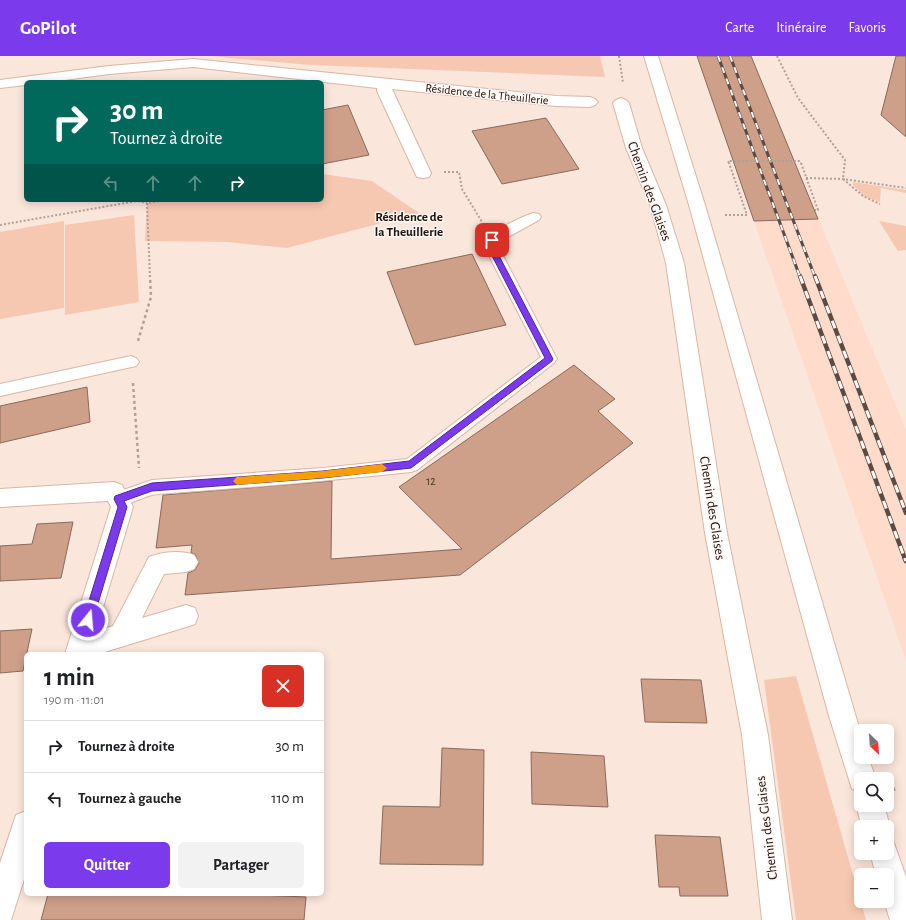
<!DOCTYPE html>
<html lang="fr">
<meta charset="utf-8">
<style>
body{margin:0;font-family:"Alegreya Sans",sans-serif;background:#f2f2f2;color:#202124;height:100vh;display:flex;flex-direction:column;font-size:15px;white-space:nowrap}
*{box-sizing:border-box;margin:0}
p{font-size:13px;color:#757577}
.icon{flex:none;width:22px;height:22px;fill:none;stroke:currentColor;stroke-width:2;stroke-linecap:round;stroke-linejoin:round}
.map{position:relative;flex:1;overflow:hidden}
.sheet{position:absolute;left:24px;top:596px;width:300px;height:244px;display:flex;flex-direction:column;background:#fff;border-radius:6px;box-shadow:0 2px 10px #0003}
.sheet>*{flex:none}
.top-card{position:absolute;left:24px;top:24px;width:300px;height:122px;border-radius:6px;box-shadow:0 2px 10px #0003;background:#00695c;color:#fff;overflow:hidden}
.needle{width:26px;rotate:155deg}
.tools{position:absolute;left:854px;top:668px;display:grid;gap:8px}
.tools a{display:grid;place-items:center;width:40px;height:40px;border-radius:6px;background:#fff;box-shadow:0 2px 10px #0003;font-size:20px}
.pin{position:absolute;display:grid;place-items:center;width:34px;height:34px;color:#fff;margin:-17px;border-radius:8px;box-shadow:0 2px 6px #0006}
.me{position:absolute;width:44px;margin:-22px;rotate:17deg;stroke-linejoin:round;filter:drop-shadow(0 0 3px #0008)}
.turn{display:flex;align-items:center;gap:14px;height:84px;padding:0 20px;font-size:18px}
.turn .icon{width:52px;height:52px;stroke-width:2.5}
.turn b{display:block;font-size:28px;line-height:34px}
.lanes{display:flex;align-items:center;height:38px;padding:0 20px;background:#0003;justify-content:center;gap:20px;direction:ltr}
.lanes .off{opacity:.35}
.round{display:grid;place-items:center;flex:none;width:42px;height:42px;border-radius:6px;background:#f2f2f2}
.head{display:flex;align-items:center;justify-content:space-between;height:68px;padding:0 20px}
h1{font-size:24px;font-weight:700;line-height:30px}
.action{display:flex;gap:8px;margin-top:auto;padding:8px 20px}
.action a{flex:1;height:46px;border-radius:6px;background:#7c3aed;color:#fff;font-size:16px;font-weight:700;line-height:46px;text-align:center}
.action a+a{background:#f2f2f2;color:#202124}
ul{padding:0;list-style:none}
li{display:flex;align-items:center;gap:12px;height:52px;padding:0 20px;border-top:1px solid #e0e0e0}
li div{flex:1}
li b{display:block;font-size:15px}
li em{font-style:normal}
header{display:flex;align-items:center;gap:24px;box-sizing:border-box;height:56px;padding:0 20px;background:#7c3aed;color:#fff}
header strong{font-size:19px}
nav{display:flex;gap:22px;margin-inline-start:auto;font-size:14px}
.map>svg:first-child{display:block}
.built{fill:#fedbcb}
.green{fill:#f7c8b1}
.building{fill:#ce9f89;stroke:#896a5b}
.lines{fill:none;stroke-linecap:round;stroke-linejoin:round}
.service-casing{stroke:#d9b7a6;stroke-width:2}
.minor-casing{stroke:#d9b7a6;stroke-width:2}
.primary-casing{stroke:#d9b7a6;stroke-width:2}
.path-far2{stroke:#b2a097;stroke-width:2;stroke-dasharray:2 2;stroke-linecap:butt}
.path-far1{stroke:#b2a097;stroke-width:2.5;stroke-dasharray:3 3;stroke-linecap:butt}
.path{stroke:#b2a097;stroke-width:3;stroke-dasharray:3.5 3.5;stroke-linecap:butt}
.service{fill:#fff;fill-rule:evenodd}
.minor{fill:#fff;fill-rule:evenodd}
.primary{fill:#fff;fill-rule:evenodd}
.rail-far2-casing{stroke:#5a4b44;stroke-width:3}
.rail-far1-casing{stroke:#5a4b44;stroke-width:4.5}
.rail-casing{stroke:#5a4b44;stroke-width:5}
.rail-far2{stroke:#fef6f3;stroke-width:2;stroke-dasharray:6;stroke-linecap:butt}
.rail-far1{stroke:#fef6f3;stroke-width:3;stroke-dasharray:8;stroke-linecap:butt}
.rail{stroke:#fef6f3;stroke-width:3.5;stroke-dasharray:11;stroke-linecap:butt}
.path-bridge{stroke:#b2a097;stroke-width:2;stroke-dasharray:2 2;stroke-linecap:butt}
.route{fill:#7c3aed;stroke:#51269a}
.slow{fill:#f59e0b}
.labels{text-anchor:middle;stroke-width:3;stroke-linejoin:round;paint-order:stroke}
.far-street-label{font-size:12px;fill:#20140e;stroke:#fef6f3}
.number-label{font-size:12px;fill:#4c372d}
.far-neighbourhood-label{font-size:13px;font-weight:bold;fill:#20140e;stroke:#fef6f3}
.street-label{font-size:14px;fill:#20140e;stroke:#fef6f3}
</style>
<header>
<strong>GoPilot</strong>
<nav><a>Carte</a><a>Itinéraire</a><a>Favoris</a></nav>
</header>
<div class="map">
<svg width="906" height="864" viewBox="0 0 906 864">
<rect width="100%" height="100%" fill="#fbe6db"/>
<!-- built -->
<path class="built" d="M 697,0 L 751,0 L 906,374 L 906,605 Z"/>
<!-- green -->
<g class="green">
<path d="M 209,0 L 600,0 L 605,21 L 311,9 Z"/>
<path d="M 322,118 L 372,125 L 419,157 L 287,192 L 227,186 L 145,185 L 147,147 L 166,144 L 322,144 Z"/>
<path d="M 853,126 L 906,134 L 906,137 L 881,132 L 880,146 L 864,140 L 853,129 Z"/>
<path d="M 134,159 L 139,246 L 65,259 L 65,169 Z"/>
<path d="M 64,165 L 64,252 L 0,263 L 0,176 Z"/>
<path d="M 879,165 L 906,170 L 906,194 L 898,195 Z"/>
<path d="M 796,620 L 866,864 L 796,864 L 764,624 Z"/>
</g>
<!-- building -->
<g class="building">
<path d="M 697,0 L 751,0 L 818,163 L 754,165 Z"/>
<path d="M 896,0 L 906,0 L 906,81 L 881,59 Z"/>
<path d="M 348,49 L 369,99 L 322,108 L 322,54 Z"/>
<path d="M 546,62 L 579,113 L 502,128 L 472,75 Z"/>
<path d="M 472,198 L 506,269 L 415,289 L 387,216 Z"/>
<path d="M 574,309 L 615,343 L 598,355 L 633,387 L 460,519 L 185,539 L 188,517 L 195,514 L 199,507 L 195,498 L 191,497 L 192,489 L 156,492 L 163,439 L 332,425 L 331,503 L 462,493 L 399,431 Z"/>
<path d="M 87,331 L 90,366 L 0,387 L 0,350 Z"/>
<path d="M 73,466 L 61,522 L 0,525 L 0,490 L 32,488 L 37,468 Z"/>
<path d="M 32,573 L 23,615 L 0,617 L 0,575 Z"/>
<path d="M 641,623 L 701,624 L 707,667 L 645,666 Z"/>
<path d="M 442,692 L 484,694 L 483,809 L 380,808 L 383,750 L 440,751 Z"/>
<path d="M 531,696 L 604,700 L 608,751 L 532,748 Z"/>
<path d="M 655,779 L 720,781 L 728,840 L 680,840 L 679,831 L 659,831 Z"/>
<path d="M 48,838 L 234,838 L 306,841 L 304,864 L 41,864 Z"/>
</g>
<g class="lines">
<!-- service casing -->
<g class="service-casing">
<g id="service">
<path d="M 534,157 L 539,158 L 541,161 L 539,164 L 499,186 L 500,194 L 557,303 L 554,307 L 417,414 L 411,416 C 327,425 243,432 158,438 C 143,439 126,453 112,448 L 109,443 L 112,438 L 152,424 L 323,412 L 407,403 L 541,301 L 486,194 C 486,190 484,185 487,182 C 492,175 525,159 534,157 Z"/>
<path d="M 131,300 L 136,302 L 139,306 L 136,310 L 0,340 L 0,328 Z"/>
</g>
</g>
<!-- minor casing -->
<g class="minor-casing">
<g id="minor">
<path d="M 193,3 L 556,40 L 590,41 L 595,43 L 598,46 L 595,49 L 590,51 L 556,50 L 392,33 L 431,117 L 429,121 L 423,122 L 417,121 L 415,117 L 377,35 L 377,32 L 193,11 L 109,18 L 50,26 L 26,26 L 26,29 L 0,32 L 0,24 L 109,10 Z"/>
<path d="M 621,42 L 626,44 L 629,47 L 642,92 L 666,149 L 684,207 L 727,477 L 768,679 L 792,864 L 762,864 L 742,679 L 705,477 L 666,207 L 650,149 L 626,92 L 613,47 L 616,44 Z"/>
<path d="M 114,426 L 122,429 L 133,451 L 96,575 L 113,570 L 149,501 C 162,496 181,494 194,499 L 198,506 L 194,513 L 186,516 L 164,518 L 142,562 L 186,549 L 195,552 L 198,560 L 195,568 L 186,571 L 98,598 L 65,598 L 111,451 L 108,445 L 0,451 L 0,433 Z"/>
<path d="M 26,755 L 26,817 L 11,864 L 0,864 L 0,807 L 16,759 Z"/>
</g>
</g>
<!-- primary casing -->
<g class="primary-casing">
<g id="primary">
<path d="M 644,0 L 658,0 L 705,149 L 861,678 L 861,701 L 868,701 L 876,723 L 861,723 L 861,736 L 852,733 L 829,660 L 689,149 Z"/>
<path d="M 861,739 L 861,749 L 884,749 L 890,771 L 887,778 L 887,771 L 862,771 L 856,749 Z"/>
<path d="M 887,784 L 894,787 L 906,821 L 906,864 L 890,864 L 884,845 L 887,845 L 887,819 L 876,819 L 870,797 L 887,797 Z"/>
</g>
</g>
<!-- path-far2 -->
<g class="path-far2">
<path d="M 619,0 L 623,27"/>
<path d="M 777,0 L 798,42 L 845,104 L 843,123 L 863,140 L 880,148"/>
<path d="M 801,107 L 818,154 L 815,154"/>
<path d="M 444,116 L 459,116 L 462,133 L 482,166"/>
<path d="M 806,122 L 843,123 L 906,132"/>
<path d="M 725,159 L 747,159 L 729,107"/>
<path d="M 0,169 L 137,145 L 147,147"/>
<path d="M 150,221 L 147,147 L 166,144"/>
</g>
<!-- path-far1 -->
<g class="path-far1">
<path d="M 138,285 L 151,241 L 150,220"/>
<path d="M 133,327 L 139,412"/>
</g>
<!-- path -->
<path class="path" d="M 891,725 L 895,737"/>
<!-- service -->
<use href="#service" class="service"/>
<!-- minor -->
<use href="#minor" class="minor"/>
<!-- primary -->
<use href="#primary" class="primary"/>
<!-- rail-far2 casing -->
<g class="rail-far2-casing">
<g id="rail-far2">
<path d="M 718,0 L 800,221"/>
<path d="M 730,0 L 815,221"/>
</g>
</g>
<!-- rail-far1 casing -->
<g class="rail-far1-casing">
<g id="rail-far1">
<path d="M 800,220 L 905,503"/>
<path d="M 815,220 L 906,457"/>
</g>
</g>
<!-- rail casing -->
<g class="rail-casing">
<path id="rail" d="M 905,502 L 906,505"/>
</g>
<!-- rail-far2 -->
<use href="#rail-far2" class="rail-far2"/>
<!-- rail-far1 -->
<use href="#rail-far1" class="rail-far1"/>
<!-- rail -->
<use href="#rail" class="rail"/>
<!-- path-bridge -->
<path class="path-bridge" d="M 729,107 L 728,105 L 800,105 L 801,107"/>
</g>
<!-- route -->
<path class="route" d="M 492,182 L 496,184 L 496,194 L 553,303 L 552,305 L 411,412 L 323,422 L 152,435 L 124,445 L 127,451 L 93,564 L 91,567 L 88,569 L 84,567 L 83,564 L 118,451 L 114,443 L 115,440 L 152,427 L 323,415 L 409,405 L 545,302 L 489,194 L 489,184 Z"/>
<!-- slow -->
<path class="slow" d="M 382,408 L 387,412 L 382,416 L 323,422 L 237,429 L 233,425 L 237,421 L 323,415 Z"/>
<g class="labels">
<!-- far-street labels -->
<g class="far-street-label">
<text transform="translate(487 38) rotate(6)" y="4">Résidence de la Theuillerie</text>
</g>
<!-- number labels -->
<g class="number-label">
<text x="431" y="429">12</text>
</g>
<!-- far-neighbourhood labels -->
<g class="far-neighbourhood-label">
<text x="409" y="165">Résidence de<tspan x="409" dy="15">la Theuillerie</tspan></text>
</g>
<!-- street labels -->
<g class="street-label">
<text transform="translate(650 135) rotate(70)" y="5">Chemin des Glaises</text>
<text transform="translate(713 452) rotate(81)" y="5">Chemin des Glaises</text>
<text transform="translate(766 772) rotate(-97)" y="5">Chemin des Glaises</text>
</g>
</g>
</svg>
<div class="tools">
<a><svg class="needle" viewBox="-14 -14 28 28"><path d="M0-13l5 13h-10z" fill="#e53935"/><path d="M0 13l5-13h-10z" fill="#757577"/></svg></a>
<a><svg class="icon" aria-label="search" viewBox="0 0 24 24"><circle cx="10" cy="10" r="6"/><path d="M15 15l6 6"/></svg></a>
<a>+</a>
<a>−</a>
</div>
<div class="pin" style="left:492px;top:184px;background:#d93025"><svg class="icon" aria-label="arrive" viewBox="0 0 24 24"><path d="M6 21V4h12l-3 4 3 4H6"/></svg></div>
<svg class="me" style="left:88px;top:564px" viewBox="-20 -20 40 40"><circle r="17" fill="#7c3aed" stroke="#fff" stroke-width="3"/><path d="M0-11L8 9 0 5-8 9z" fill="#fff"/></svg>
<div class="top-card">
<div class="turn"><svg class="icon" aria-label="right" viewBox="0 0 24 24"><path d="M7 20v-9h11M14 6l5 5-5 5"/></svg><div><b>30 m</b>Tournez à droite</div></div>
<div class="lanes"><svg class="icon off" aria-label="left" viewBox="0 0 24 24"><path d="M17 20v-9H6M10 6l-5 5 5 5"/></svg><svg class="icon off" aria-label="ahead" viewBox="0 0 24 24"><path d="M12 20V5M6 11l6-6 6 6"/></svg><svg class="icon off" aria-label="ahead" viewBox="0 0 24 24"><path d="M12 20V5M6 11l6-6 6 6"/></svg><svg class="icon" aria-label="right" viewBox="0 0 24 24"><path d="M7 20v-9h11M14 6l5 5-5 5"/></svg></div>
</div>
<section class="sheet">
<div class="head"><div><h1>1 min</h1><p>190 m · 11:01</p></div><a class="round" style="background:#d93025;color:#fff"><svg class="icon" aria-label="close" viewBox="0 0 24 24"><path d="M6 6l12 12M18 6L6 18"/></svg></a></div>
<ul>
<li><svg class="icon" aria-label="right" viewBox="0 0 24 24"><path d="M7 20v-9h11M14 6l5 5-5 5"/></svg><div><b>Tournez à droite</b></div><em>30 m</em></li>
<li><svg class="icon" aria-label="left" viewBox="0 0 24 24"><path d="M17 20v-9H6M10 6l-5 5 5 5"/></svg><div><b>Tournez à gauche</b></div><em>110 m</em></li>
</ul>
<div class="action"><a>Quitter</a><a>Partager</a></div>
</section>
</div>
